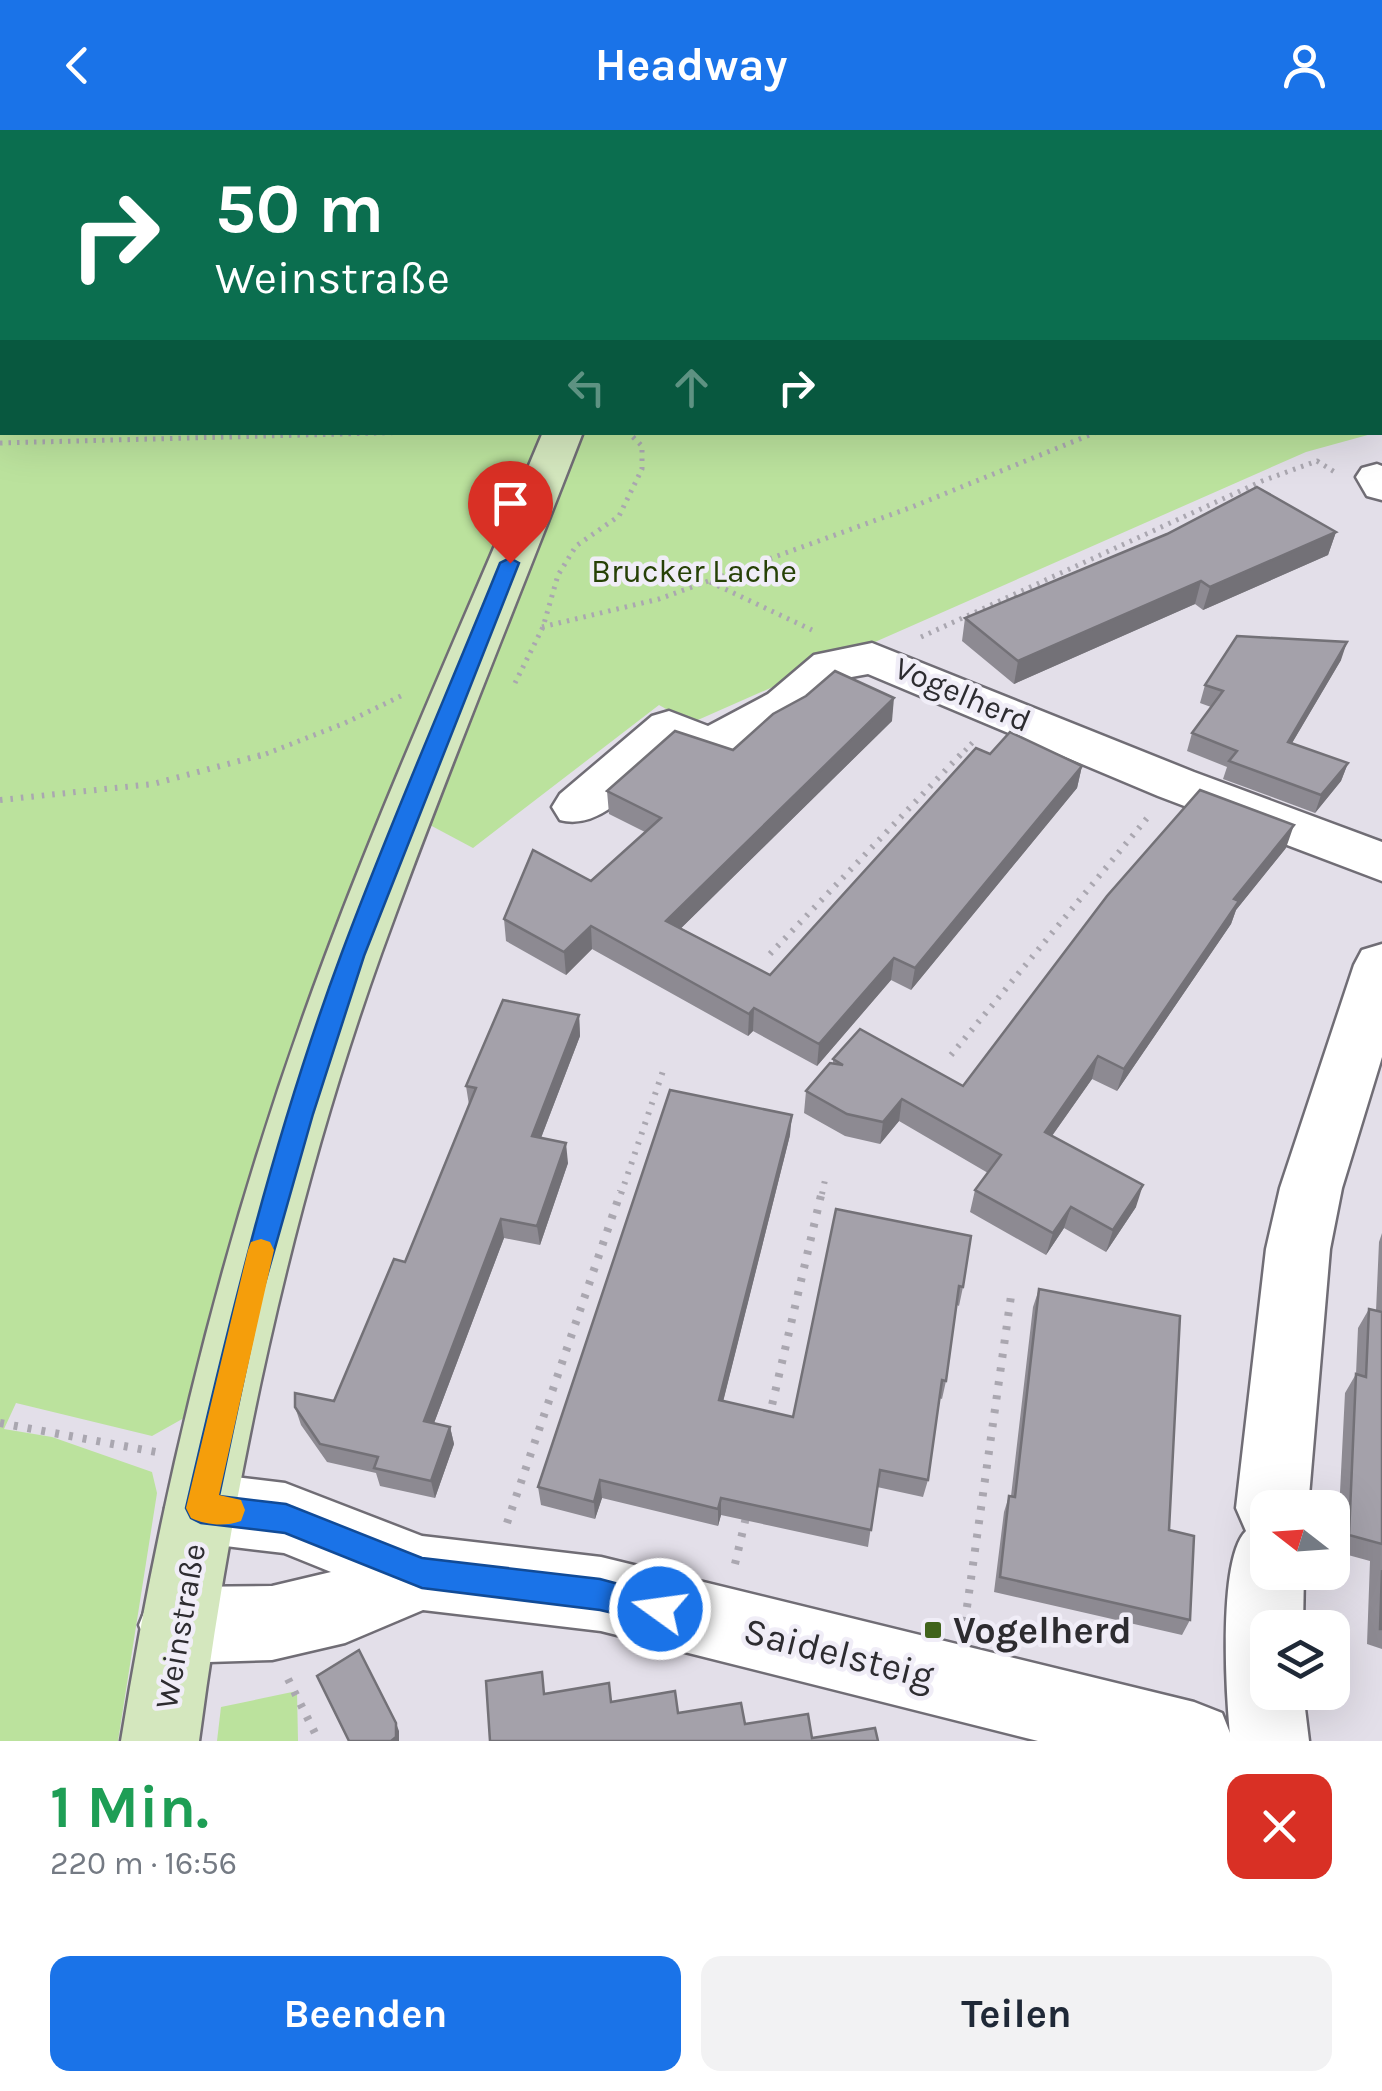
<!DOCTYPE html>
<html lang="de">
<meta charset="utf-8">
<style>
body{margin:0;font-family:Karla,sans-serif;background:#f2f2f3;color:#1f2937;height:100vh;display:flex;flex-direction:column;font-size:38px;white-space:nowrap}
*{box-sizing:border-box;margin:0}
p{font-size:32px;color:#747a83}
.icon{flex:none;width:55px;height:55px;fill:none;stroke:currentColor;stroke-width:2;stroke-linecap:round;stroke-linejoin:round}
.map{position:relative;height:1611px;overflow:hidden}
.details{display:flex;flex-direction:column;background:#fff;flex:1}
.details>*{flex:none}
.top-card{position:absolute;left:0px;top:0px;width:1382px;height:305px;box-shadow:0 10px 40px #0002;background:#0b6e4f;color:#fff;overflow:hidden}
.needle{width:65px;rotate:287deg}
.fabs{position:absolute;left:1250px;top:1360px;display:grid;gap:20px}
.fabs a{display:grid;place-items:center;width:100px;height:100px;border-radius:20px;background:#fff;box-shadow:0 10px 40px #0002;font-size:50px}
.pin{position:absolute;display:grid;place-items:center;width:85px;height:85px;color:#fff;margin:-102px -42px;border-radius:50% 50% 50% 0;rotate:-45deg;box-shadow:0 0 10px #0007}
.pin .icon{rotate:45deg}
.me{position:absolute;width:110px;margin:-55px;rotate:284deg;stroke-linejoin:round;filter:drop-shadow(0 0 8px #0008)}
.turn{display:flex;align-items:center;gap:35px;height:210px;padding:0 50px;font-size:45px}
.turn .icon{width:130px;height:130px;stroke-width:2.5}
.turn b{display:block;font-size:70px;line-height:85px}
.lanes{display:flex;align-items:center;height:95px;padding:0 50px;background:#0003;justify-content:center;gap:50px;direction:ltr}
.lanes .off{opacity:.35}
.round{display:grid;place-items:center;flex:none;width:105px;height:105px;border-radius:20px;background:#f2f2f3}
.head{display:flex;align-items:center;justify-content:space-between;height:170px;padding:0 50px}
h1{font-size:60px;font-weight:700;line-height:75px;color:#1e9e55}
.cta{display:flex;gap:20px;margin-top:auto;padding:20px 50px}
.cta a{flex:1;height:115px;border-radius:20px;background:#1a73e8;color:#fff;font-size:40px;font-weight:700;line-height:115px;text-align:center}
.cta a+a{background:#f2f2f3;color:#1f2937}
header{display:flex;justify-content:space-between;align-items:center;height:130px;padding:0 50px;background:#1a73e8;color:#fff;font-size:45px;font-weight:700}
.map>svg:first-child{display:block}
.green{fill:#bbe29d}
.lines{fill:none;stroke-linecap:round;stroke-linejoin:round}
.stream{fill:#d0b5f7;fill-rule:evenodd}
.minor-casing{stroke:#706d75;stroke-width:5}
.secondary-casing{stroke:#706d75;stroke-width:5}
.path-far3{stroke:#aaa7b0;stroke-width:4;stroke-dasharray:1 5;stroke-linecap:butt}
.path-far2{stroke:#aaa7b0;stroke-width:5;stroke-dasharray:2.5 6;stroke-linecap:butt}
.path-far1{stroke:#aaa7b0;stroke-width:6;stroke-dasharray:2.5 8;stroke-linecap:butt}
.path{stroke:#aaa7b0;stroke-width:8;stroke-dasharray:4 10;stroke-linecap:butt}
.minor{fill:#fff;fill-rule:evenodd}
.secondary{fill:#d4e7be;fill-rule:evenodd}
.wall{fill:#8d8a92}
.shaded-wall{fill:#737177}
.building{fill:#a4a1aa;stroke:#737177;stroke-width:2.5}
.route{fill:#1a73e8;stroke:#114b97;stroke-width:2.5}
.slow{fill:#f59e0b}
.poi-dot{fill:#40631b;stroke:#f0edf7;stroke-width:4}
.labels{text-anchor:middle;stroke-width:9;stroke-linejoin:round;paint-order:stroke}
.park-label{font-size:32px;fill:#264106;stroke:#f0edf7}
.street-label{font-size:32px;fill:#2d2c30;stroke:#f0edf7}
.near-poi-label{font-size:38px;font-weight:bold;fill:#2d2c30;stroke:#f0edf7;text-anchor:start}
.near-street-label{font-size:38px;fill:#2d2c30;stroke:#f0edf7}
</style>
<header><svg class="icon" aria-label="back" viewBox="0 0 24 24"><path d="M15 5l-7 7 7 7"/></svg>Headway<svg class="icon" aria-label="person" viewBox="0 0 24 24"><circle cx="12" cy="8" r="4"/><path d="M4 21q1-7 8-7t8 7"/></svg></header>
<div class="map">
<svg width="1382" height="1611" viewBox="0 0 1382 1611">
<rect width="100%" height="100%" fill="#e3dfe9"/>
<!-- green -->
<g class="green">
<path d="M 0,0 L 671,0 L 2,2 L 2,302 L 546,303 L 246,1067 L 184,1288 L 152,1306 L 16,1273 L 4,1299 L 52,1307 L 152,1342 L 157,1363 L 118,1611 L 0,1611 Z"/>
<path d="M 701,0 L 1382,0 L 1382,301 L 1380,2 Z"/>
<path d="M 582,303 L 1375,303 L 1306,322 L 691,593 L 659,575 L 473,718 L 428,694 Z"/>
<path d="M 297,1561 L 298,1611 L 217,1611 L 221,1577 Z"/>
</g>
<g class="lines">
<!-- stream -->
<g class="stream">
<path d="M 58,0 L 69,0 L 67,2 L 57,2 Z"/>
<path d="M 2,34 L 2,40 L 0,41 L 0,35 Z"/>
</g>
<!-- minor casing -->
<g class="minor-casing">
<g id="minor">
<path d="M 1377,334 L 1382,336 L 1382,370 L 1367,366 L 1356,347 L 1362,338 Z"/>
<path d="M 872,513 L 1194,642 L 1382,712 L 1382,751 L 1158,666 L 868,544 L 846,548 L 802,586 L 726,628 L 709,633 L 674,619 C 643,647 604,702 560,690 L 552,677 L 560,664 L 652,586 L 669,581 L 708,596 L 768,564 L 814,525 Z"/>
<path d="M 1382,814 L 1382,927 L 1342,1058 L 1330,1119 L 1308,1378 L 1268,1378 L 1268,1442 L 1304,1442 L 1303,1498 L 1268,1498 L 1268,1562 L 1303,1562 L 1309,1611 L 1038,1611 L 601,1501 L 423,1480 L 345,1513 L 272,1530 L 177,1533 L 150,1522 L 139,1495 L 150,1468 L 177,1457 L 272,1456 L 331,1442 L 284,1423 L 201,1413 L 176,1403 L 165,1378 L 176,1353 L 201,1343 L 285,1353 L 422,1406 L 601,1427 L 1194,1572 L 1222,1583 L 1230,1603 C 1226,1563 1218,1428 1246,1401 L 1236,1378 L 1266,1119 L 1280,1058 L 1354,835 L 1362,820 Z"/>
</g>
</g>
<!-- secondary casing -->
<g class="secondary-casing">
<path id="secondary" d="M 543,302 L 583,302 C 516,476 444,649 381,824 C 291,1075 234,1347 199,1611 L 121,1611 C 164,1345 230,1080 325,827 C 391,650 470,477 543,302 Z"/>
</g>
<!-- path-far3 -->
<g class="path-far3">
<path d="M 1351,0 L 1355,2"/>
<path d="M 524,2 L 529,0"/>
</g>
<!-- path-far2 -->
<g class="path-far2">
<path d="M 0,313 L 417,302"/>
<path d="M 710,452 L 812,500"/>
<path d="M 542,497 L 659,469 L 912,377 L 1097,302"/>
<path d="M 921,507 L 1262,351 L 1317,331 L 1338,344"/>
<path d="M 515,553 L 543,497 L 558,445 L 576,416 L 619,386 L 642,339 L 642,316 L 628,302"/>
<path d="M 258,627 L 345,593 L 405,564"/>
<path d="M 959,627 L 973,612"/>
</g>
<!-- path-far1 -->
<g class="path-far1">
<path d="M 0,670 L 153,654 L 265,624"/>
<path d="M 770,824 L 961,624"/>
<path d="M 951,925 L 1148,687"/>
<path d="M 621,1064 L 664,938"/>
<path d="M 822,1064 L 825,1050"/>
</g>
<!-- path -->
<g class="path">
<path d="M 769,1288 L 822,1061"/>
<path d="M 0,1293 L 156,1322"/>
<path d="M 507,1393 L 621,1061"/>
<path d="M 735,1434 L 747,1383"/>
<path d="M 965,1491 L 1012,1159"/>
<path d="M 288,1549 L 319,1611"/>
</g>
<!-- minor -->
<use href="#minor" class="minor"/>
<!-- secondary -->
<use href="#secondary" class="secondary"/>
</g>
<!-- wall -->
<g class="wall">
<path d="M 1336,402 L 1328,425 L 1203,480 L 1195,474 L 1014,554 L 962,511 L 965,488 Z"/>
<path d="M 1341,530 L 1292,613 L 1348,633 L 1341,651 L 1315,683 L 1223,649 L 1227,637 L 1187,621 L 1192,603 L 1211,577 L 1200,573 L 1205,555 Z"/>
<path d="M 892,591 L 681,798 L 770,845 L 990,624 L 1082,636 L 1077,658 L 911,860 L 891,850 L 817,936 L 753,901 L 748,906 L 592,819 L 566,845 L 506,811 L 504,789 L 591,751 L 645,702 L 609,684 L 607,661 L 733,620 Z"/>
<path d="M 1286,718 L 1236,780 L 1231,794 L 1117,961 L 1092,949 L 1052,1006 L 1136,1077 L 1106,1122 L 1064,1098 L 1046,1125 L 970,1082 L 975,1060 L 988,1043 L 899,991 L 880,1014 L 845,1006 L 804,983 L 806,961 L 833,933 L 833,929 L 963,956 Z"/>
<path d="M 579,885 L 580,906 L 541,1008 L 568,1033 L 540,1115 L 504,1108 L 434,1293 L 450,1297 L 454,1314 L 435,1368 L 380,1356 L 376,1343 L 327,1332 L 301,1295 L 295,1277 L 334,1271 L 405,1132 L 469,975 L 466,956 Z"/>
<path d="M 790,1005 L 723,1271 L 793,1287 L 836,1079 L 963,1157 L 959,1176 L 957,1175 L 946,1251 L 942,1269 L 939,1268 L 928,1350 L 923,1367 L 877,1357 L 868,1417 L 721,1385 L 718,1396 L 602,1368 L 595,1389 L 541,1375 L 538,1357 Z"/>
<path d="M 1382,1103 L 1382,1519 L 1367,1514 L 1370,1431 L 1337,1422 L 1345,1263 L 1356,1244 L 1358,1198 L 1369,1179 L 1376,1181 L 1379,1112 Z"/>
<path d="M 1039,1159 L 1169,1400 L 1190,1490 L 1182,1505 L 994,1462 L 1004,1382 L 1009,1366 L 1011,1366 L 1033,1177 Z"/>
</g>
<!-- shaded-wall -->
<g class="shaded-wall">
<path d="M 1336,402 L 1328,425 L 1203,480 L 1210,457 Z"/>
<path d="M 1201,451 L 1195,474 L 1014,554 L 1018,531 Z"/>
<path d="M 1347,512 L 1341,530 L 1282,630 L 1288,612 Z"/>
<path d="M 894,568 L 892,591 L 666,813 L 666,791 Z"/>
<path d="M 1348,633 L 1341,651 L 1315,683 L 1321,665 Z"/>
<path d="M 1082,636 L 1077,658 L 911,860 L 915,838 Z"/>
<path d="M 1294,695 L 1286,718 L 1236,780 L 1231,794 L 1117,961 L 1124,939 L 1234,769 Z"/>
<path d="M 591,796 L 592,819 L 566,845 L 564,822 Z"/>
<path d="M 894,828 L 891,850 L 817,936 L 819,914 Z"/>
<path d="M 754,878 L 753,901 L 748,906 L 749,884 Z"/>
<path d="M 579,885 L 580,906 L 534,1026 L 532,1006 Z"/>
<path d="M 1098,926 L 1092,949 L 1039,1024 L 1045,1002 Z"/>
<path d="M 902,969 L 899,991 L 880,1014 L 883,992 Z"/>
<path d="M 792,985 L 790,1005 L 719,1288 L 719,1270 Z"/>
<path d="M 566,1013 L 568,1033 L 540,1115 L 537,1096 Z"/>
<path d="M 1143,1055 L 1136,1077 L 1106,1122 L 1113,1100 Z"/>
<path d="M 1071,1077 L 1064,1098 L 1046,1125 L 1053,1103 Z"/>
<path d="M 501,1089 L 504,1108 L 428,1309 L 424,1291 Z"/>
<path d="M 450,1297 L 454,1314 L 435,1368 L 431,1351 Z"/>
<path d="M 600,1350 L 602,1368 L 595,1389 L 594,1372 Z"/>
<path d="M 721,1368 L 721,1385 L 718,1396 L 718,1379 Z"/>
<path d="M 396,1593 L 399,1601 L 399,1611 L 391,1611 Z"/>
</g>
<!-- building -->
<g class="building">
<path d="M 1257,357 L 1336,402 L 1210,457 L 1201,451 L 1018,531 L 965,488 L 1167,404 Z"/>
<path d="M 1237,506 L 1347,512 L 1288,612 L 1348,633 L 1321,665 L 1229,631 L 1237,621 L 1192,603 L 1223,561 L 1205,555 Z"/>
<path d="M 835,541 L 894,568 L 666,791 L 770,845 L 976,618 L 990,624 L 1010,602 L 1082,636 L 915,838 L 894,828 L 819,914 L 754,878 L 749,884 L 591,796 L 564,822 L 504,789 L 533,720 L 591,751 L 661,688 L 607,661 L 675,601 L 733,620 L 773,584 L 806,566 Z"/>
<path d="M 1200,660 L 1294,695 L 1234,769 L 1239,771 L 1124,939 L 1098,926 L 1045,1002 L 1143,1055 L 1113,1100 L 1071,1077 L 1053,1103 L 975,1060 L 1001,1025 L 902,969 L 883,992 L 847,984 L 806,961 L 830,933 L 843,935 L 833,929 L 860,899 L 963,956 L 1107,766 Z"/>
<path d="M 503,870 L 579,885 L 532,1006 L 566,1013 L 537,1096 L 501,1089 L 424,1291 L 450,1297 L 431,1351 L 374,1338 L 378,1327 L 320,1314 L 295,1277 L 295,1263 L 334,1271 L 394,1129 L 405,1132 L 476,958 L 466,956 Z"/>
<path d="M 670,960 L 792,985 L 719,1270 L 793,1287 L 836,1079 L 971,1106 L 963,1157 L 959,1156 L 946,1251 L 942,1250 L 928,1350 L 880,1340 L 871,1400 L 721,1368 L 718,1379 L 600,1350 L 594,1372 L 538,1357 Z"/>
<path d="M 1039,1159 L 1180,1186 L 1169,1400 L 1194,1406 L 1190,1490 L 1000,1447 L 1009,1366 L 1015,1367 Z"/>
<path d="M 1369,1179 L 1382,1182 L 1382,1414 L 1349,1405 L 1356,1244 L 1366,1247 Z"/>
<path d="M 1382,1440 L 1382,1499 L 1380,1499 Z"/>
<path d="M 359,1520 L 396,1593 L 396,1607 L 391,1611 L 349,1611 L 317,1546 Z"/>
<path d="M 542,1542 L 544,1564 L 609,1553 L 611,1572 L 675,1561 L 678,1583 L 741,1573 L 745,1594 L 808,1584 L 812,1608 L 875,1598 L 878,1611 L 490,1611 L 486,1551 Z"/>
</g>
<!-- route -->
<path class="route" d="M 510,428 L 519,433 L 364,826 L 313,984 L 261,1167 L 219,1366 L 286,1374 L 422,1428 L 600,1449 L 671,1468 L 676,1479 L 671,1490 L 660,1494 L 600,1480 L 422,1458 L 285,1403 L 201,1393 L 191,1388 L 186,1378 C 229,1191 274,1005 341,825 C 390,693 447,564 500,433 Z"/>
<!-- slow -->
<path class="slow" d="M 261,1109 L 270,1112 L 274,1120 L 219,1365 L 241,1370 L 245,1380 L 241,1391 C 225,1397 206,1395 191,1388 L 186,1378 L 248,1120 L 251,1112 Z"/>
<!-- markers -->
<rect class="poi-dot" x="923" y="1490" width="20" height="20" rx="5"/>
<g class="labels">
<!-- park labels -->
<g class="park-label">
<text x="694" y="452">Brucker Lache</text>
</g>
<!-- street labels -->
<g class="street-label">
<text transform="translate(963 564) rotate(23)" y="11">Vogelherd</text>
<text transform="translate(180 1496) rotate(-80)" y="11">Weinstraße</text>
</g>
<!-- near-poi labels -->
<g class="near-poi-label">
<text x="953" y="1513">Vogelherd</text>
</g>
<!-- near-street labels -->
<g class="near-street-label">
<text transform="translate(839 1523) rotate(14)" y="13">Saidelsteig</text>
</g>
</g>
</svg>
<div class="fabs">
<a><svg class="needle" viewBox="-14 -14 28 28"><path d="M0-13l5 13h-10z" fill="#e53935"/><path d="M0 13l5-13h-10z" fill="#747a83"/></svg></a>
<a><svg class="icon" aria-label="layers" viewBox="0 0 24 24"><path d="M12 4l9 5-9 5-9-5zM3 14l9 5 9-5"/></svg></a>
</div>
<div class="pin" style="left:510px;top:433px;background:#d93025"><svg class="icon" aria-label="arrive" viewBox="0 0 24 24"><path d="M6 21V4h12l-3 4 3 4H6"/></svg></div>
<svg class="me" style="left:660px;top:1479px" viewBox="-20 -20 40 40"><circle r="17" fill="#1a73e8" stroke="#fff" stroke-width="3"/><path d="M0-11L8 9 0 5-8 9z" fill="#fff"/></svg>
<div class="top-card">
<div class="turn"><svg class="icon" aria-label="right" viewBox="0 0 24 24"><path d="M7 20v-9h11M14 6l5 5-5 5"/></svg><div><b>50 m</b>Weinstraße</div></div>
<div class="lanes"><svg class="icon off" aria-label="left" viewBox="0 0 24 24"><path d="M17 20v-9H6M10 6l-5 5 5 5"/></svg><svg class="icon off" aria-label="ahead" viewBox="0 0 24 24"><path d="M12 20V5M6 11l6-6 6 6"/></svg><svg class="icon" aria-label="right" viewBox="0 0 24 24"><path d="M7 20v-9h11M14 6l5 5-5 5"/></svg></div>
</div>
</div>
<section class="details">
<div class="head"><div><h1>1 Min.</h1><p>220 m · 16:56</p></div><a class="round" style="background:#d93025;color:#fff"><svg class="icon" aria-label="close" viewBox="0 0 24 24"><path d="M6 6l12 12M18 6L6 18"/></svg></a></div>
<div class="cta"><a>Beenden</a><a>Teilen</a></div>
</section>
